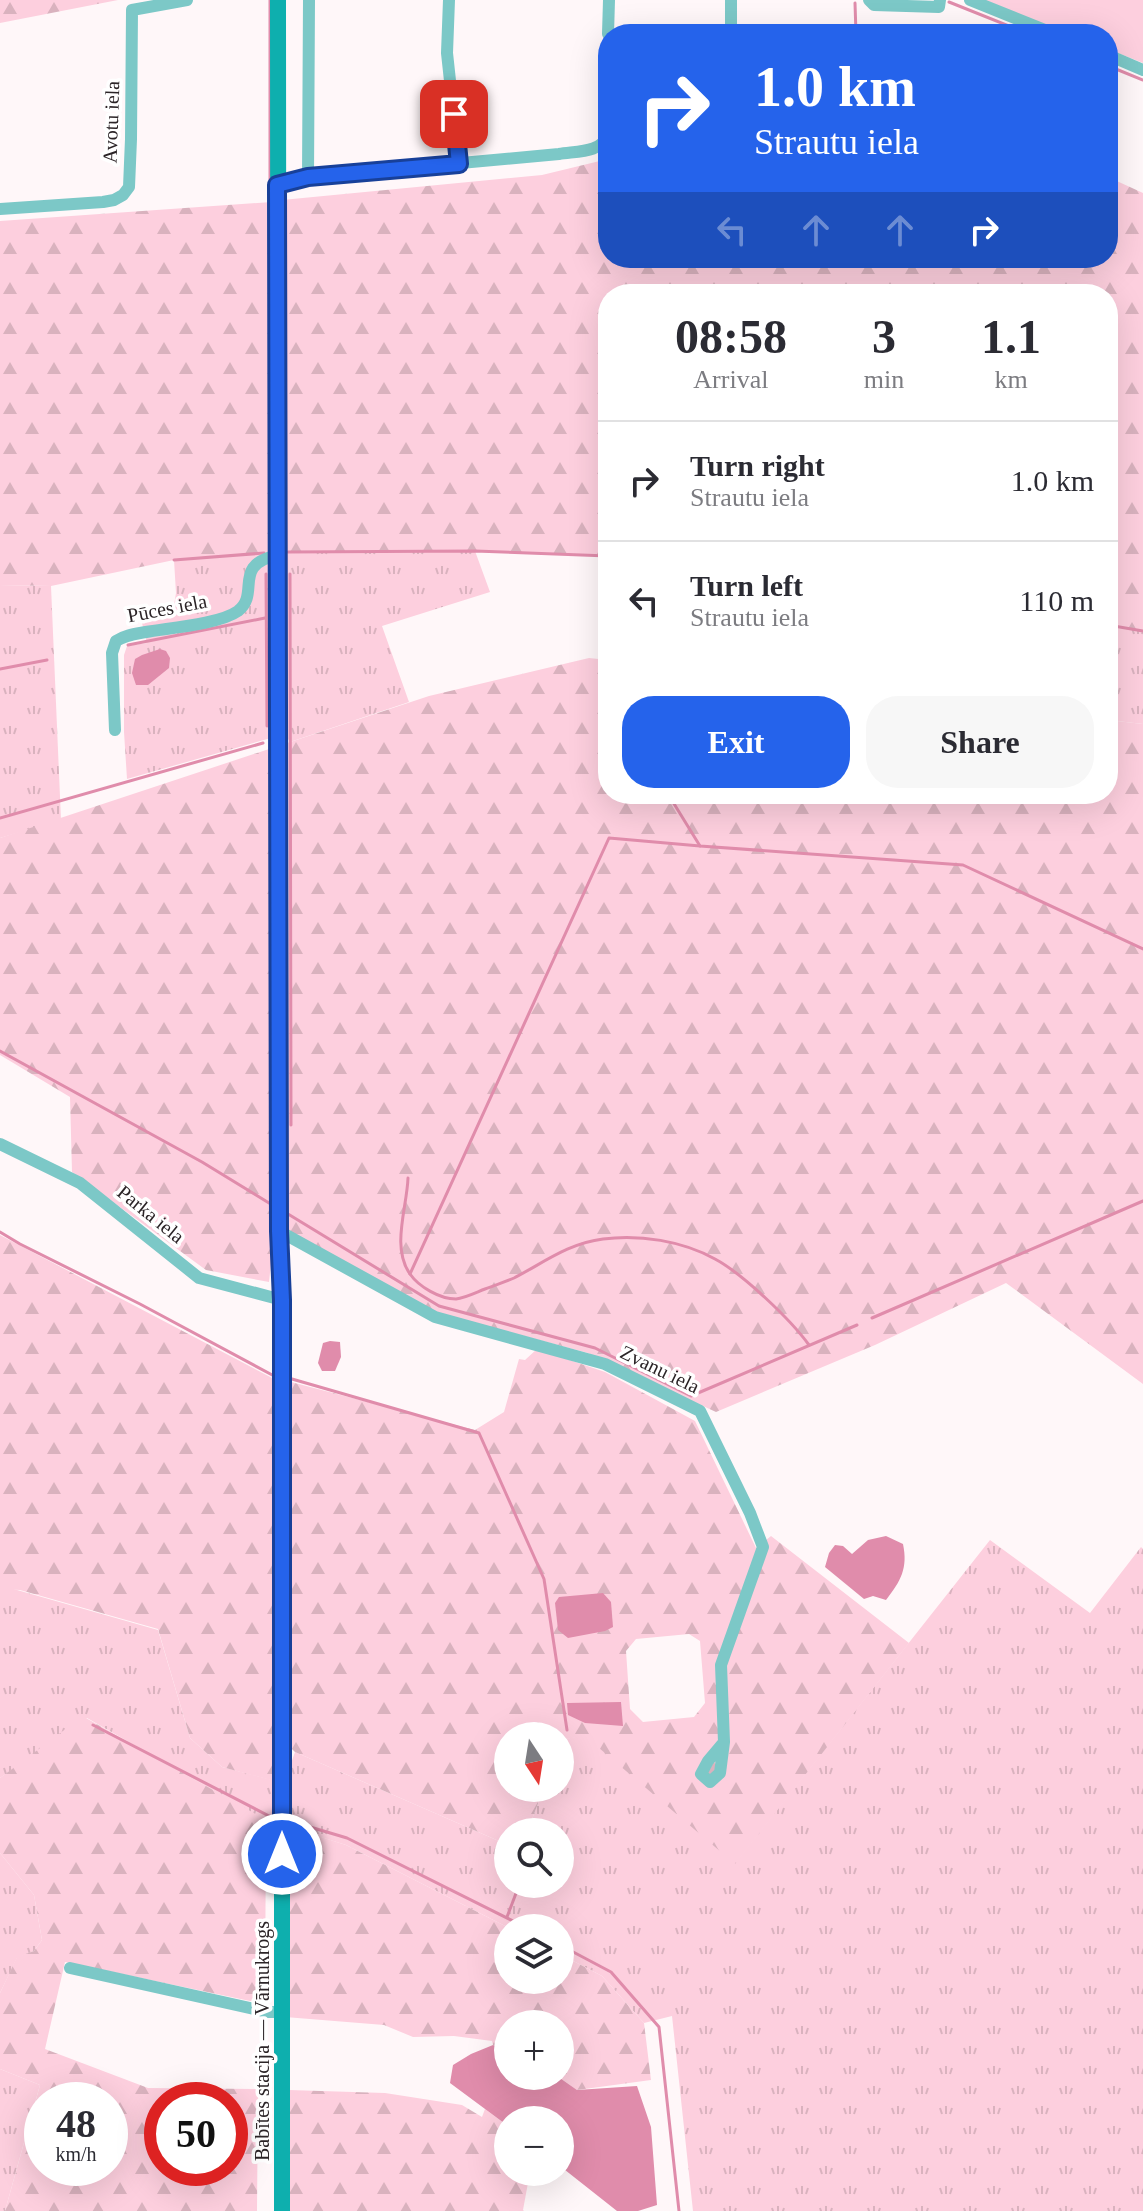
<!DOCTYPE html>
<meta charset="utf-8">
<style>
body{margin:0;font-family:"Times New Roman",serif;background:#f7f7f7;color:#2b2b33;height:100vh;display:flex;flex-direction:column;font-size:30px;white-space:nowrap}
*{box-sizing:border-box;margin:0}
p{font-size:26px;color:#7c7c81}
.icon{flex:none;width:44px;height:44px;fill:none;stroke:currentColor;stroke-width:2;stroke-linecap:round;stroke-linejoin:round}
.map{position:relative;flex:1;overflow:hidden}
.details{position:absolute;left:598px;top:284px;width:520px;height:520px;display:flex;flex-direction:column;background:#fff;border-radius:32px;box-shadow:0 8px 32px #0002}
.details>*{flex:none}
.top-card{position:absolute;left:598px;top:24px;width:520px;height:244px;border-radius:32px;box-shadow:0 8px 32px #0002;background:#2563eb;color:#fff;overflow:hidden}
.needle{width:52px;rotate:168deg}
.controls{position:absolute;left:494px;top:1722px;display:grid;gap:16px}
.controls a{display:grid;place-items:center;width:80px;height:80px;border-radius:50%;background:#fff;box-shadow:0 8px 32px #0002;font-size:40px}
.speed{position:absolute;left:24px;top:2082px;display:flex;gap:16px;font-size:40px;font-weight:700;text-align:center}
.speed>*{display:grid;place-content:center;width:104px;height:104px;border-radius:50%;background:#fff;box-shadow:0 8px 32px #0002;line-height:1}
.speed small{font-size:20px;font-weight:400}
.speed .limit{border:12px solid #d22;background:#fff;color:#111}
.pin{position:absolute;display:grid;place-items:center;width:68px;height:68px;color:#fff;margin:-34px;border-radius:16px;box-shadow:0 4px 12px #0006}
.me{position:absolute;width:88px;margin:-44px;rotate:0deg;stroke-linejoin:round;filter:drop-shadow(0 0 6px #0008)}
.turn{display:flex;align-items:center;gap:28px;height:168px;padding:0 24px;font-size:36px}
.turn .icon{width:104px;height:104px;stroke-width:2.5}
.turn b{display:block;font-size:56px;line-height:68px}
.lanes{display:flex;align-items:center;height:76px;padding:0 24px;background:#0003;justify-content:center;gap:40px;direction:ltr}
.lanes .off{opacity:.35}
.eta{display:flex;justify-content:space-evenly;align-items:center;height:136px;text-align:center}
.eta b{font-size:48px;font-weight:800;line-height:56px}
.button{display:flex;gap:16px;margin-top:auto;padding:16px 24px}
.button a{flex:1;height:92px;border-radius:32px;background:#2563eb;color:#fff;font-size:32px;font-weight:800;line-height:92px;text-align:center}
.button a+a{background:#f7f7f7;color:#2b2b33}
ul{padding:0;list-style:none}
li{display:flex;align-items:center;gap:24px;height:120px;padding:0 24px;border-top:2px solid #e1e1e2}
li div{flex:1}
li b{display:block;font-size:30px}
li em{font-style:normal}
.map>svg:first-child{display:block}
.grass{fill:url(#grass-tufts)}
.forest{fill:url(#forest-firs);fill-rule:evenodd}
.green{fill:#fdcfde}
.water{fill:#e08cab}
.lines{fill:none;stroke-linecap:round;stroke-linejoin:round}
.stream{stroke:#e08cab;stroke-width:3}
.street{stroke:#7cc8c7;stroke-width:12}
.secondary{stroke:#0eafae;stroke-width:16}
.route-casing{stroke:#184099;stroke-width:20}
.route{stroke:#2563eb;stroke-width:14}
.labels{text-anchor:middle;stroke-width:7;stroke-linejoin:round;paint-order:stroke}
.street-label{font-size:20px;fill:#2b2427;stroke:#fff}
</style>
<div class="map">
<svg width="1143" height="2211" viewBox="0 0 1143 2211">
<defs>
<pattern id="grass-tufts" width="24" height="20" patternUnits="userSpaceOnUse" patternTransform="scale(2)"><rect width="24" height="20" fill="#fdcfde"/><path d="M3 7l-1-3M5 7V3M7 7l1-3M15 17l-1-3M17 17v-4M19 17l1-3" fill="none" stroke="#d9b2be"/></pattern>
<pattern id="forest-firs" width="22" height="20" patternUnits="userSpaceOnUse" patternTransform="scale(2)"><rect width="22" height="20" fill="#fdcfde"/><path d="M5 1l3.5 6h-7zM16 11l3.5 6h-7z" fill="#d9b2be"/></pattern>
</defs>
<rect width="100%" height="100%" fill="#fff7f9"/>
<!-- grass -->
<g class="grass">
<path d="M 475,551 L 490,592 L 382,626 L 409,702 L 290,742 L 285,734 L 127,779 L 124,732 L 124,655 L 127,646 L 147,643 L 142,623 L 172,617 L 176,593 L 174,560 L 272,552 Z"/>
<path d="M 0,585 L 51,586 L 61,820 L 0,838 Z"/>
<path d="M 1108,625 L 1143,631 L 1143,724 L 1108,720 Z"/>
<path d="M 990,1540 L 1090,1613 L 1141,1547 L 1143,1549 L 1143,2211 L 693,2211 L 672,2016 L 644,2023 L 602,1976 L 560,1954 L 560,1928 L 509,1928 L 346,1845 L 263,1819 L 87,1718 L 0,1778 L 0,1589 L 10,1588 L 158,1630 L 190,1738 L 222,1767 L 284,1783 L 295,1752 L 508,1845 L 508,1884 L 560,1884 L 560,1832 L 527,1832 L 544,1788 L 560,1788 L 560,1740 L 585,1735 L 735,1863 Z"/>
<path d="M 0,1853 L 34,1895 L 42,1940 L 34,1951 L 17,1958 L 0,1993 Z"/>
<path d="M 0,2069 L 40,2085 L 5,2211 L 0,2211 Z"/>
</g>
<!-- forest -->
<g class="forest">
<path d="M 0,0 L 118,0 L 0,23 Z"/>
<path d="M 608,159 L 608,258 L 1108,258 L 1108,177 L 1143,193 L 1143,631 L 1108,625 L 1108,294 L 608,294 L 608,556 L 475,551 L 284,552 L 282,200 L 542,175 Z"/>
<path d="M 272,202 L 272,552 L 174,560 L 51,586 L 0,585 L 0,221 Z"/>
<path d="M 589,658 L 608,660 L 608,794 L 1108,794 L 1108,720 L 1143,724 L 1143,1384 L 1006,1283 L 875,1345 L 716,1412 L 588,1353 L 437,1313 L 275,1226 L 269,1282 L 206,1270 L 72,1172 L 70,1097 L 0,1055 L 0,838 L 429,696 Z"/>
<path d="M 0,1235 L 276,1380 L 274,1781 L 222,1767 L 190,1738 L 158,1629 L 20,1590 L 0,1589 Z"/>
<path d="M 537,1349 L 605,1372 L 695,1421 L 756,1548 L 771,1536 L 909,1643 L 735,1864 L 585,1736 L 560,1740 L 560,1736 L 508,1736 L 508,1788 L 544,1788 L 527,1832 L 508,1832 L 508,1845 L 295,1752 L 288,1745 L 291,1382 L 475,1430 L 504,1412 L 519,1359 L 525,1360 ZM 689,1634 L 700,1641 L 705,1703 L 694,1717 L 643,1722 L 630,1709 L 626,1651 L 636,1639 Z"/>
<path d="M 86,1718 L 266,1820 L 265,1999 L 250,2001 L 65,1962 L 45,2049 L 148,2088 L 258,2089 L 257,2211 L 5,2211 L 40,2085 L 0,2069 L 0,1993 L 17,1957 L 34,1951 L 42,1940 L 34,1895 L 0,1853 L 0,1778 L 75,1722 ZM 42,2100 L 110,2100 L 110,2168 L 42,2168 ZM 162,2100 L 230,2100 L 230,2168 L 162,2168 Z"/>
<path d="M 287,1826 L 346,1845 L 509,1928 L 508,1980 L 560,1980 L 560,1954 L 602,1976 L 644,2023 L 651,2080 L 577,2090 L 557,2076 L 560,2076 L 560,2024 L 508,2024 L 508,2051 L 493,2045 L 492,2041 L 454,2036 L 413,2037 L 384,2025 L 285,2017 Z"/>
<path d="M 289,2090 L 385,2093 L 462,2105 L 482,2117 L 485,2109 L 508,2126 L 508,2172 L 530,2172 L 523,2210 L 524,2211 L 288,2211 Z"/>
</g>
<!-- green -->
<path class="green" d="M 984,0 L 1143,0 L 1143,63 L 1108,49 L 1108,34 L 1069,34 Z"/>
<!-- water -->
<g class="water">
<path d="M 160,649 L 166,651 L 170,658 L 169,668 L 148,685 L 136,685 L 132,673 L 135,659 L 142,655 Z"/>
<path d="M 330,1341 L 340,1342 L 341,1357 L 335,1371 L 322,1371 L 318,1363 L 323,1343 Z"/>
<path d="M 886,1536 L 903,1544 C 908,1568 901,1581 886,1600 L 873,1596 L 864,1599 L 825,1567 L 829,1553 L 835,1545 L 843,1546 L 852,1554 L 868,1540 Z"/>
<path d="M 603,1593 L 611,1602 L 613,1627 L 605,1631 L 568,1638 L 558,1630 L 555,1603 L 559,1597 Z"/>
<path d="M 621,1702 L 623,1726 L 585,1723 L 568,1715 L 567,1703 Z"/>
<path d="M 493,2045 L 508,2051 L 508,2076 L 557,2076 L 577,2090 L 637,2086 L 651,2127 L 657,2205 L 638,2211 L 617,2211 L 560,2166 L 560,2120 L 508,2120 L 508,2126 L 450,2083 L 453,2065 L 471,2054 Z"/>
</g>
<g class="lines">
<!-- stream -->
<g class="stream">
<path d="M 949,2 L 1029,34"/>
<path d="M 855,3 L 856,34"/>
<path d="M 1111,67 L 1143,80"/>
<path d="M 270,184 L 270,0"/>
<path d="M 288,552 L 475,551 L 608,556"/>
<path d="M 174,560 L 264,553"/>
<path d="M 266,574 L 267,726"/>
<path d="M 290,574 L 291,1125"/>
<path d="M 1108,625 L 1143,631"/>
<path d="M 128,645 L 265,618"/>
<path d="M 0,669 L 47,660"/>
<path d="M 605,693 L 608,698"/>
<path d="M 668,794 L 700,846 L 963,865 L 1143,949"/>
<path d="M 0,818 L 263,743"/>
<path d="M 0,1051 L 202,1162 L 269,1203"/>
<path d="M 408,1178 C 407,1208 391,1247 410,1274 C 419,1287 440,1299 456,1299 C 465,1298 477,1292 485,1289 C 495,1285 505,1282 514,1278 C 543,1263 569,1243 603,1239 C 639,1234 683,1241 715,1259 C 743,1274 791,1320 809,1345"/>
<path d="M 288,1214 L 439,1306 L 595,1348 L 691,1396 L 857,1325"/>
<path d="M 0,1232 L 20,1244 L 140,1304 L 276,1377"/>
<path d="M 410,1274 L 609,838 L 700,846"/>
<path d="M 872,1318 L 1143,1201"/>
<path d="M 292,1379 L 479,1433 L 544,1579 L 567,1730"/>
<path d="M 93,1725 L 271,1817"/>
<path d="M 290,1821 L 347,1838 L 527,1928"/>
<path d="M 507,1917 L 518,1888"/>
<path d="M 560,1945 L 611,1972 L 659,2027 L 679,2211"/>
</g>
<!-- street -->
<g class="street">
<path d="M 449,0 L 447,53 L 459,164"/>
<path d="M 869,0 L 874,5 L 939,7 L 940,0"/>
<path d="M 970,0 L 1055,34"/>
<path d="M 608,34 L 609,0"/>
<path d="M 731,34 L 731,0"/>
<path d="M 1108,55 L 1143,70"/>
<path d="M 308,177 L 309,0"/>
<path d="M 277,185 L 308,177 L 559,154 C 576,151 602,153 607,135 L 608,76"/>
<path d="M 0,209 L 103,202 L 114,200 L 123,195 L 129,187 L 131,139 L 132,10 L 187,0"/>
<path d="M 115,730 L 112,653 L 116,641 C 125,635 135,634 146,632 C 169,628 220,624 238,611 C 261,593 231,565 278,555"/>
<path d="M 0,1144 L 80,1183 L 199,1278 L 282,1300"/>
<path d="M 279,1231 L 435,1317 L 605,1364 L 700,1411 L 750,1513 L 763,1547 L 721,1665 L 724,1742 L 720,1773 L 710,1782 L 701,1774 L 708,1761 L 724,1742"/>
<path d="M 70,1968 L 268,2012 L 282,2012"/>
</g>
<!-- secondary -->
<path class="secondary" d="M 278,0 L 279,1231 L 282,1300 L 282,2211"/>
</g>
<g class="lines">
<!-- route casing -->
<g class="route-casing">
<path id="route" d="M 282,1854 L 282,1300 L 279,1231 L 277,185 L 308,177 L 459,164 L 454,114"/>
</g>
<!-- route -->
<use href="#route" class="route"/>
</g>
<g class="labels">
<!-- street labels -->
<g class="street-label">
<text transform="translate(111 122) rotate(-88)" y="7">Avotu iela</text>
<text transform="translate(167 608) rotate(-11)" y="7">Pūces iela</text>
<text transform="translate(151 1214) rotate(39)" y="7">Parka iela</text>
<text transform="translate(660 1369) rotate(26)" y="7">Zvanu iela</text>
<text transform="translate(262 2041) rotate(-90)" y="7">Babītes stacija — Vārnukrogs</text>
</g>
</g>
</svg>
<div class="controls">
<a><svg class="needle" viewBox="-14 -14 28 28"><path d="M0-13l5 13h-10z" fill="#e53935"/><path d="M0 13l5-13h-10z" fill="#7c7c81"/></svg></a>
<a><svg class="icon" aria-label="search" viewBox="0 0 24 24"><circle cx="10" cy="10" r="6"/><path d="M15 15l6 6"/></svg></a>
<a><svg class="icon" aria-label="layers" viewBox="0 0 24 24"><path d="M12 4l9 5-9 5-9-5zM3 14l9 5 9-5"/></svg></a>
<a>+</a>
<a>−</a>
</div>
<div class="speed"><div>48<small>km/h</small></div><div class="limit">50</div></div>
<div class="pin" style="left:454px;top:114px;background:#d93025"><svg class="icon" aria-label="arrive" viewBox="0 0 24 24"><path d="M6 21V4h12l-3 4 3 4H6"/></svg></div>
<svg class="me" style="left:282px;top:1854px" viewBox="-20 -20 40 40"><circle r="17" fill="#2563eb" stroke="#fff" stroke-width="3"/><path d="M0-11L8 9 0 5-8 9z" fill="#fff"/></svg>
<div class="top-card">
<div class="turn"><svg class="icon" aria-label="right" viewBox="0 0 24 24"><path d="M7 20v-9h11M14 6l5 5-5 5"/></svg><div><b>1.0 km</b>Strautu iela</div></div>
<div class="lanes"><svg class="icon off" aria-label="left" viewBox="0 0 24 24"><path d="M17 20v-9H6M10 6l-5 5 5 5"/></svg><svg class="icon off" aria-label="ahead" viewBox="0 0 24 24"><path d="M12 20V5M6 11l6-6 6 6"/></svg><svg class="icon off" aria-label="ahead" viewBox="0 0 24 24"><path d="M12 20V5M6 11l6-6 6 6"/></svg><svg class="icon" aria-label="right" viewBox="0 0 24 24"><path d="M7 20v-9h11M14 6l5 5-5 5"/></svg></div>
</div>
<section class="details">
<div class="eta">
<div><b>08:58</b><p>Arrival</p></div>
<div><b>3</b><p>min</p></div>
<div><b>1.1</b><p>km</p></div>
</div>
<ul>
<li><svg class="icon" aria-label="right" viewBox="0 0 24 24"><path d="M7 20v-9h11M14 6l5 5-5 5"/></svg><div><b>Turn right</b><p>Strautu iela</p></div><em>1.0 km</em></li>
<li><svg class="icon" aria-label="left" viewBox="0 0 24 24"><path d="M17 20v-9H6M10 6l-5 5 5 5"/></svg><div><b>Turn left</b><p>Strautu iela</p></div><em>110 m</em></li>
</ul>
<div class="button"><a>Exit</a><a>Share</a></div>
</section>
</div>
